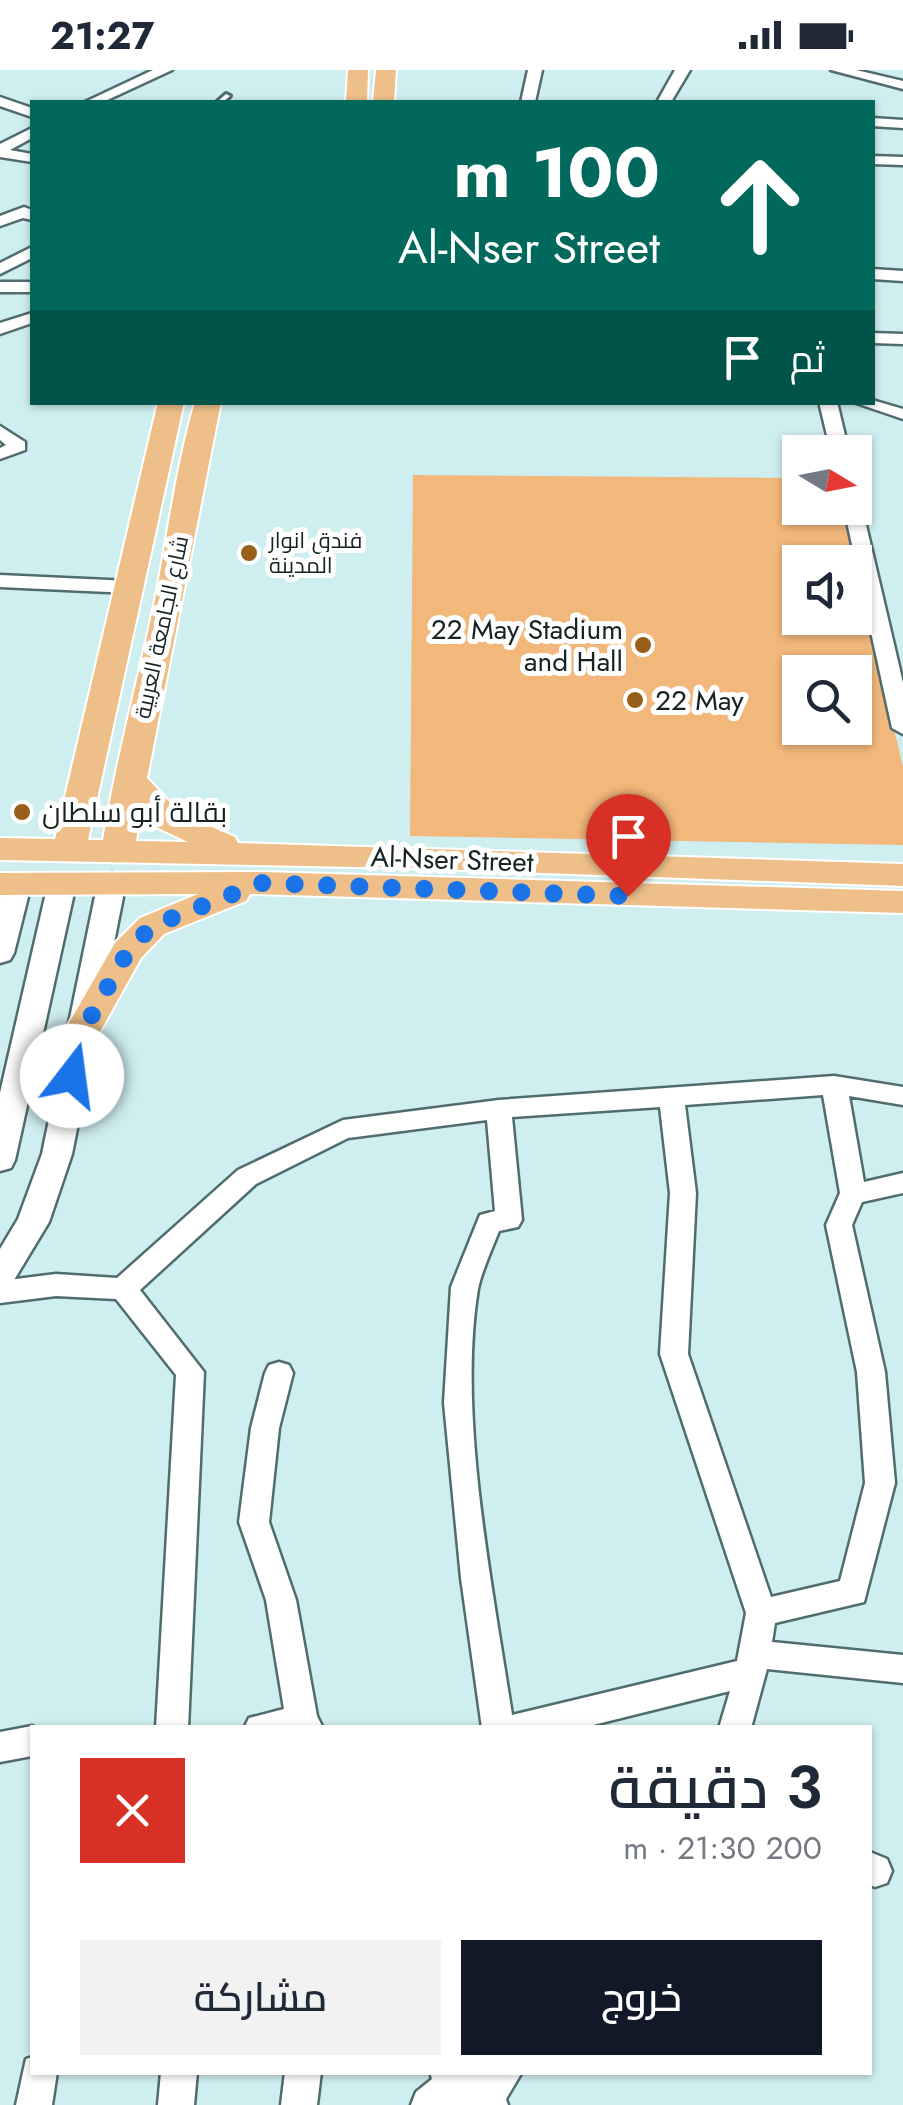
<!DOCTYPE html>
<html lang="ar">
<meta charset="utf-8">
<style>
body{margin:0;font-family:Jost,Cairo,sans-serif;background:#f2f2f3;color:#1f2937;direction:rtl;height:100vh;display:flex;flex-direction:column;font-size:38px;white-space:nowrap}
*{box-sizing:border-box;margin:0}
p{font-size:32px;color:#747a83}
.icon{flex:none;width:55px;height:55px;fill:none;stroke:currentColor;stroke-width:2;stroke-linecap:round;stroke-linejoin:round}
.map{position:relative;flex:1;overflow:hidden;direction:ltr}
.panel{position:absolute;left:30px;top:1655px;width:842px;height:350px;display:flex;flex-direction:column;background:#fff;border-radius:0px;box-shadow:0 2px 8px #0004;direction:rtl}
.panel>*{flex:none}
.guide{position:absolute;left:30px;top:30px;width:845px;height:305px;border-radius:0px;box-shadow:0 2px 8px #0004;direction:rtl;background:#00695c;color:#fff;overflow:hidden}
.needle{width:65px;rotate:100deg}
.buttons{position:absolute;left:782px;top:365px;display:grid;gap:20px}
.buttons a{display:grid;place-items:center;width:90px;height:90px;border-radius:0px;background:#fff;box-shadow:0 2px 8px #0004;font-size:50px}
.pin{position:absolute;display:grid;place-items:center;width:85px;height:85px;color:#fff;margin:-102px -42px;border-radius:50% 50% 50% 0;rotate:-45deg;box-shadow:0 0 10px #0007}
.pin .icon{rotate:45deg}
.me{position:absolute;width:110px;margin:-55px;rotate:15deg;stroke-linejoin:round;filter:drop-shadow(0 0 8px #0008)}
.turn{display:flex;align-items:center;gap:35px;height:210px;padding:0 50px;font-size:45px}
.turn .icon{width:130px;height:130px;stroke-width:2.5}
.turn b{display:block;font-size:70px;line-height:85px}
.then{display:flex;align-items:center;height:95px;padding:0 50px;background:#0003;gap:20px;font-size:38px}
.round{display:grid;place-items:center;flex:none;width:105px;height:105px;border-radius:0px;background:#f2f2f3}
.head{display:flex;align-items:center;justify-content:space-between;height:170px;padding:0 50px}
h1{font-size:60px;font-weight:600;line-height:75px}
.primary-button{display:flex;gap:20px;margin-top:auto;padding:20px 50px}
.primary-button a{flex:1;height:115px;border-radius:0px;background:#111827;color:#fff;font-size:40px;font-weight:600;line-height:115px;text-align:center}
.primary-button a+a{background:#f2f2f3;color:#1f2937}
.status{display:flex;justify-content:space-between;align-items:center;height:70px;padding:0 50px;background:#fff;direction:ltr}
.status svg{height:28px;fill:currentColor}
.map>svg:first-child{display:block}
.green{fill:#f2b77b;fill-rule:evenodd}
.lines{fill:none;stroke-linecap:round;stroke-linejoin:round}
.service-casing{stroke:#516c6e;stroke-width:6}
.minor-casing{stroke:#516c6e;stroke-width:5}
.tertiary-casing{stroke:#516c6e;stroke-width:5}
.primary-casing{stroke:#fff;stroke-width:4}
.service{fill:#fff;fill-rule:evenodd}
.minor{fill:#fff;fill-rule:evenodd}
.tertiary{fill:#fff;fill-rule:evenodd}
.primary{fill:#eebf88;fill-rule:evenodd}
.route{stroke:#1a73e8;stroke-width:18;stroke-dasharray:0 32.4}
.poi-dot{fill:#985f1b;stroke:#fff;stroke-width:4}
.labels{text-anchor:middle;stroke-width:10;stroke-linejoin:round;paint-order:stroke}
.far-poi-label{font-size:22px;fill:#172223;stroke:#fff;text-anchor:start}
.far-street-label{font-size:22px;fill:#172223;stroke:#fff}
.poi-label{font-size:28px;fill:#172223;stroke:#fff;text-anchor:start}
.street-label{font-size:28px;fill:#172223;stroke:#fff}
</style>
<div class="status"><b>21:27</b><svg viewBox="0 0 49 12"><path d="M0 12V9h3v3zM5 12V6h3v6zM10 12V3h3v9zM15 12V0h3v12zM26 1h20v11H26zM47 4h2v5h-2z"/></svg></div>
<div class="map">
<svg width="903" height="2035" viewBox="0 0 903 2035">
<rect width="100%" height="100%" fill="#cfeef0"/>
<!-- green -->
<path class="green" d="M 413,405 L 800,408 L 800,438 L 842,438 L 903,697 L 903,775 L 410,766 ZM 800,492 L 855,492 L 855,548 L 800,548 ZM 800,602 L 855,602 L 855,658 L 800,658 Z"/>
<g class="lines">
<!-- service casing -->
<g class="service-casing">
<path id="service" d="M 226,24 L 230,26 L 223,32 L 217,32 Z"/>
</g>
<!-- minor casing -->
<g class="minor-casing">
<g id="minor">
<path d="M 153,0 L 172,0 L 103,32 L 85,32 Z"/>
<path d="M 528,0 L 542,0 L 535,32 L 521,32 Z"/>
<path d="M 675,0 L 690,0 L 671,32 L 657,32 Z"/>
<path d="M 831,0 L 856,0 L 903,11 L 903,19 Z"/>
<path d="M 0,27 L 32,38 L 32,47 L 0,36 Z"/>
<path d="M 872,48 L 903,50 L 903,58 L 872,56 Z"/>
<path d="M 32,58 L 32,68 L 10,80 L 32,84 L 32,92 L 0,87 L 0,74 Z"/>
<path d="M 872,86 L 903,87 L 903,95 L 872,94 Z"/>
<path d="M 24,137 L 32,140 L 32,150 L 23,148 L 0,156 L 0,146 Z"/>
<path d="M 32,177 L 32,188 L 0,204 L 0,193 Z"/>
<path d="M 872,199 L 903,201 L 903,211 L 872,209 Z"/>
<rect x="0" y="212" width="32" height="10"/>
<path d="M 32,243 L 32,253 L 0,264 L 0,253 Z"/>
<path d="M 872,263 L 903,264 L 903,274 L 872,273 Z"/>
<path d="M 872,330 L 903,339 L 903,349 L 853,332 Z"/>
<path d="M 819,332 L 837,332 L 849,382 L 831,382 Z"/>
<path d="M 0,356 L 25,372 L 25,380 L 0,389 L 0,378 L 6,375 L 0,370 Z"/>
<path d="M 855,433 L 862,438 L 903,613 L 903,664 L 892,658 L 844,438 L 855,438 Z"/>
<path d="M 0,505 L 130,511 L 140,517 L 130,523 L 0,517 Z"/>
<path d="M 834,1006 L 903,1017 L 903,1035 L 849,1026 L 864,1112 L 903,1103 L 903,1123 L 862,1132 L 852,1155 L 885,1302 L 895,1413 L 864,1532 L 775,1553 L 772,1572 L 903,1585 L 903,1613 L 767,1599 L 751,1658 L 719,1658 L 730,1621 L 581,1658 L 482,1658 L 461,1508 L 444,1333 L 451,1217 L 480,1145 L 495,1141 L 487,1050 L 348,1068 L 256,1114 L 140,1220 L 204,1302 L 188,1658 L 156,1658 L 176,1305 L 116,1229 L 56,1226 L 0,1233 L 0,1211 L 56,1204 L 117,1208 L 238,1100 L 343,1050 L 499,1030 ZM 823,1025 L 840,1123 L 826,1155 L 857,1302 L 865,1413 L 840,1511 L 771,1527 L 688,1284 L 696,1123 L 685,1035 ZM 660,1037 L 670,1123 L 660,1284 L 746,1543 L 737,1591 L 512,1645 C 493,1518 457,1346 478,1219 C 482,1200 492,1179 499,1161 L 518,1157 L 522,1150 L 512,1047 Z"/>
<path d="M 279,1292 L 289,1295 L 293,1303 L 279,1358 L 269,1452 L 296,1530 L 317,1646 L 323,1658 L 244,1658 L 249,1648 L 284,1639 L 266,1530 L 239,1452 L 251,1358 L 265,1303 L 269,1295 Z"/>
<path d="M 32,1656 L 36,1658 L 32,1658 L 32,1686 L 0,1692 L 0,1662 Z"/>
<path d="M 870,1782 L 887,1789 L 892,1801 L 887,1813 L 875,1817 L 870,1815 Z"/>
<path d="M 32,1987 L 32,2002 L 57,2002 L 52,2035 L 16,2035 L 26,1989 Z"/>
<path d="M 161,2002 L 197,2002 L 194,2035 L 158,2035 Z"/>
<path d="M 285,2002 L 321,2002 L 317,2035 L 281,2035 Z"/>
<path d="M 430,2002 L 522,2002 L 506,2029 L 508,2035 L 411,2035 L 416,2022 L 432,2009 Z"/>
</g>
</g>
<!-- tertiary casing -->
<g class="tertiary-casing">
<g id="tertiary">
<path d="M 112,803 L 122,806 L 126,812 L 72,1084 L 49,1152 L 11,1215 L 0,1219 L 0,1179 L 18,1149 L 42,1084 L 98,812 L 102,806 Z"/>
<path d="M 62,805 L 72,808 L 76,814 L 15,1090 L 11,1098 L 0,1101 L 0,1023 L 48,814 L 52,808 Z"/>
<path d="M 17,806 L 27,809 L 31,815 L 14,883 L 10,890 L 0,893 L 0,828 L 7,809 Z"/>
</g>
</g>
<!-- primary casing -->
<g class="primary-casing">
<g id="primary">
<path d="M 348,0 L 368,0 L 367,32 L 346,32 Z"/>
<path d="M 376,0 L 396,0 L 394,32 L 373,32 Z"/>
<path d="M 158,332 L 184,332 L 88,770 L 103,770 C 116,690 138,611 155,530 C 168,464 176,397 195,332 L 221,332 L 147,708 L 180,743 L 235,767 L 238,773 L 903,794 L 903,816 L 408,798 L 0,790 L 0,768 L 55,769 ZM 141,741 L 156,757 L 188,772 L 136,771 Z"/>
<path d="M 261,802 L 903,821 L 903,843 L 250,824 L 246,831 L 164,864 L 141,888 L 92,976 L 79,980 L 66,976 L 61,967 L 115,873 L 140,848 L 198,824 L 0,825 L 0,803 Z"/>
</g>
</g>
<!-- service -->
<use href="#service" class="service"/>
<!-- minor -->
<use href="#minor" class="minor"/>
<!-- tertiary -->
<use href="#tertiary" class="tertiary"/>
<!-- primary -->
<use href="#primary" class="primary"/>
</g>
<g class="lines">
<!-- route -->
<path class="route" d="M 72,1006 L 79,968 L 128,881 L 152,856 L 261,813 L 628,826"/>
</g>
<!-- markers -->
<g class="poi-dot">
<circle cx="249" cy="483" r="10"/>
<circle cx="643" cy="575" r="10"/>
<circle cx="635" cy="630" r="10"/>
<circle cx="22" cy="742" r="10"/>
</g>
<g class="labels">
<!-- far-poi labels -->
<g class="far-poi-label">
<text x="269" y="478">فندق انوار<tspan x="269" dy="25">المدينة</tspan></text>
</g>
<!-- far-street labels -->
<g class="far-street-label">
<text transform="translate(161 557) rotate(-78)" y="8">شارع الجامعة العربية</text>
</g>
<!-- poi labels -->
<g class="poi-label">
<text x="623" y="569" text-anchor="end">22 May Stadium<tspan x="623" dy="32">and Hall</tspan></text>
<text x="655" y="640">22 May</text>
<text x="42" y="752">بقالة أبو سلطان</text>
</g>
<!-- street labels -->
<g class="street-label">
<text transform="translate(452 789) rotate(2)" y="10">Al-Nser Street</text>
</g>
</g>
</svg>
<div class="buttons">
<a><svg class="needle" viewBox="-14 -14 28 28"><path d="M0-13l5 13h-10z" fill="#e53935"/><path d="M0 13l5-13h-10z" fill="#747a83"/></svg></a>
<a><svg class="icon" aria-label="sound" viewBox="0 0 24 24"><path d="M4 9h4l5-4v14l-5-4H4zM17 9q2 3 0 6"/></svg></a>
<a><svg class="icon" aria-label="search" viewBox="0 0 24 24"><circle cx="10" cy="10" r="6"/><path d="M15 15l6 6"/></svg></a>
</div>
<div class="pin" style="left:628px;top:826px;background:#d93025"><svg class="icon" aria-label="arrive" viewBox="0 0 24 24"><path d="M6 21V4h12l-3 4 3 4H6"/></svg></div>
<svg class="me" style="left:72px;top:1006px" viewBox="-20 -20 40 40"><circle r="19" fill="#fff"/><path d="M0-13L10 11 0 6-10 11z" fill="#1a73e8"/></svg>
<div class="guide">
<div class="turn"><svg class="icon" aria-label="ahead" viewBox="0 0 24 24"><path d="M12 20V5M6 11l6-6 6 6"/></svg><div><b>100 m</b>Al-Nser Street</div></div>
<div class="then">ثم<svg class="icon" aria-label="arrive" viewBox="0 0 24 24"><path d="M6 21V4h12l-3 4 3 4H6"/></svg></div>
</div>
<section class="panel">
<div class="head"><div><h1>3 دقيقة</h1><p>200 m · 21:30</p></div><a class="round" style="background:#d93025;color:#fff"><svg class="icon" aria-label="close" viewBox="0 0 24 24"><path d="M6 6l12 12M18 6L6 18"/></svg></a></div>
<div class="primary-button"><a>خروج</a><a>مشاركة</a></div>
</section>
</div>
